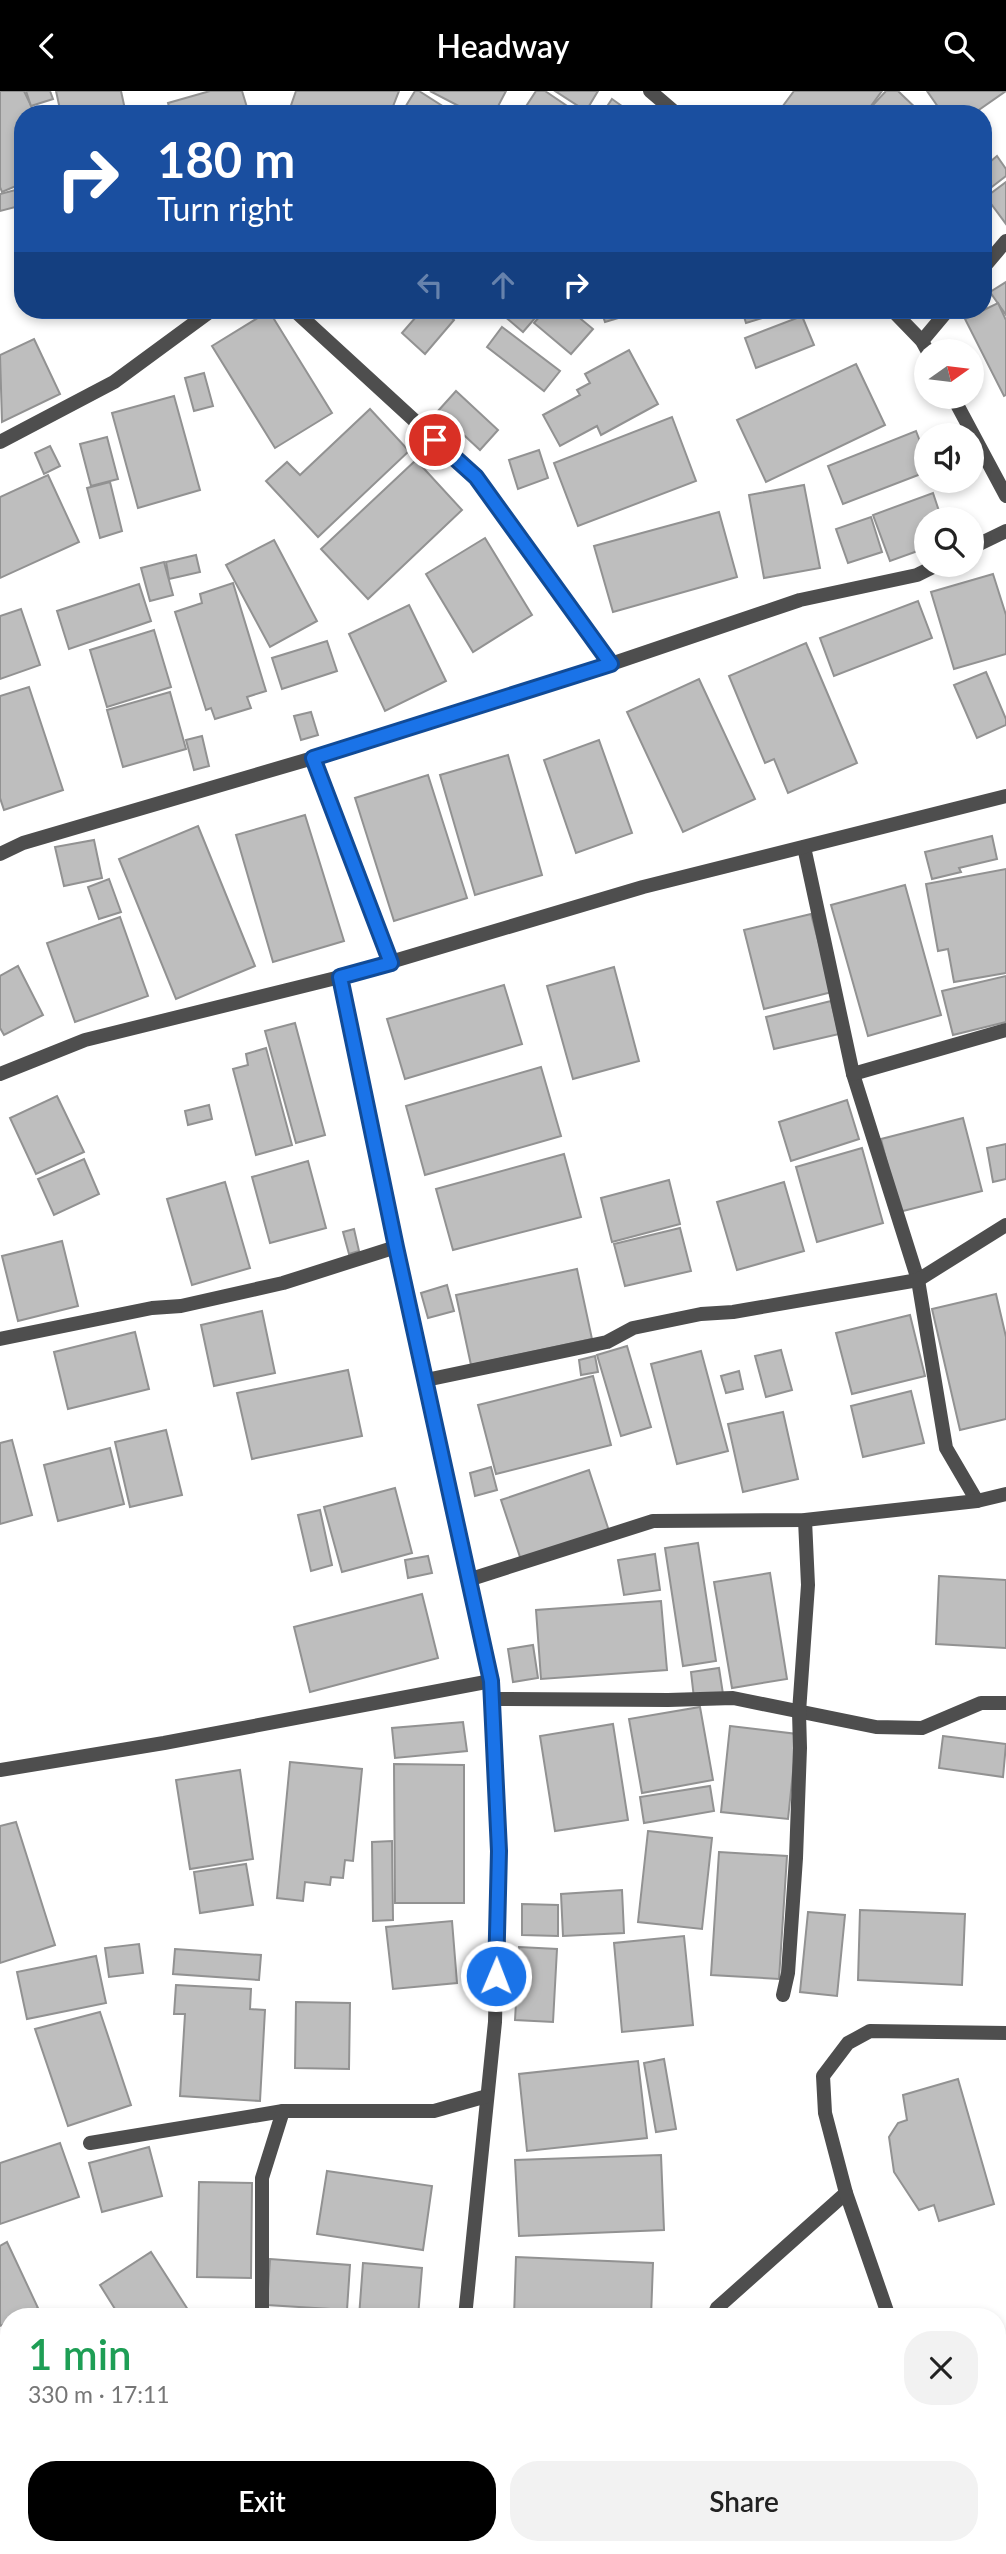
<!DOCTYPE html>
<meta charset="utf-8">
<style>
body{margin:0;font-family:Lato,sans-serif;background:#f2f2f2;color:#222;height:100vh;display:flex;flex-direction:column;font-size:26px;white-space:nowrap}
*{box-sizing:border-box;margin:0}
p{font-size:23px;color:#767676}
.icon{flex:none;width:38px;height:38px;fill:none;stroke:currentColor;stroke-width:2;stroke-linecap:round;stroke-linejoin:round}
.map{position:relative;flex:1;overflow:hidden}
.side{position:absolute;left:0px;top:2217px;width:1006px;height:247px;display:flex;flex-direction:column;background:#fff;border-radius:28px 28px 0 0;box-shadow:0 4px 10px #0003}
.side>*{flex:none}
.top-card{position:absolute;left:14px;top:14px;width:978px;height:214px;border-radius:28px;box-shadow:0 4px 10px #0003;background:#1a4fa0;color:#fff;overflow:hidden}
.needle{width:46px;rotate:76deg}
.buttons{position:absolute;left:914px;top:248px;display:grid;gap:14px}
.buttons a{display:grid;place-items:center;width:70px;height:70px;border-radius:50%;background:#fff;box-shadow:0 4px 10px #0003;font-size:35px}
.pin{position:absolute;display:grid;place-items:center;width:60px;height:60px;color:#fff;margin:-30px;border:4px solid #fff;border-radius:50%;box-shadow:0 2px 7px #0007}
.me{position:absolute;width:77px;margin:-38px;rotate:1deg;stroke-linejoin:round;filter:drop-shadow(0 0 5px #0008)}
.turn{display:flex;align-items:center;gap:24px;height:147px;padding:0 28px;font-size:32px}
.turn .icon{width:91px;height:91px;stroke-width:2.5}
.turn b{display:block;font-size:49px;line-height:60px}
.lanes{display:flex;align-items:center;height:66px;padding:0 28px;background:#0003;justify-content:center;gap:35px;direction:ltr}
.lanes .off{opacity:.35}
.round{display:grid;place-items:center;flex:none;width:74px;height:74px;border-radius:28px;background:#f2f2f2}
.headline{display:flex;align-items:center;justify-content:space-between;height:119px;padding:0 28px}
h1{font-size:42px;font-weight:600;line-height:52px;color:#1e9e55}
.cta{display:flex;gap:14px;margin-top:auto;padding:14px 28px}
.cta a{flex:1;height:80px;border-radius:28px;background:#000;color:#fff;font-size:28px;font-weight:600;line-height:80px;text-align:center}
.cta a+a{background:#f2f2f2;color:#222}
header{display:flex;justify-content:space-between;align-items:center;height:91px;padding:0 28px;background:#000;color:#fff;font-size:32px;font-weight:600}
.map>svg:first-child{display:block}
.building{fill:#bebebe;stroke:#929292;stroke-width:2}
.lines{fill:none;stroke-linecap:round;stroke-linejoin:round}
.minor{stroke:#4e4e4e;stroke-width:14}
.route-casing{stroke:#114b97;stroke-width:18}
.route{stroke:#1a73e8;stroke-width:12}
</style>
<header><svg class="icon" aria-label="back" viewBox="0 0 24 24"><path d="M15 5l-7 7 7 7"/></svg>Headway<svg class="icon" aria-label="search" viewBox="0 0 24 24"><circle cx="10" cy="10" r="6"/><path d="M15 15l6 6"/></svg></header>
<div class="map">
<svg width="1006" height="2463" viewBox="0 0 1006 2463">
<rect width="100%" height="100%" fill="#fff"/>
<!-- building -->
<g class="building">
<path d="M 0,0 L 24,0 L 35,23 L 23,23 L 23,92 L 2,101 L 0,96 Z"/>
<path d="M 26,0 L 50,0 L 53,8 L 31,15 Z"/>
<path d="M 56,0 L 121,0 L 126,23 L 61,23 Z"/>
<path d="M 210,0 L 242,0 L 249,23 L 171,23 L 168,12 Z"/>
<path d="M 296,0 L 399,0 L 390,23 L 372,17 L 370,23 L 288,23 Z"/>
<path d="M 415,0 L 419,0 L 455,23 L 401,23 Z"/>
<path d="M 430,0 L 506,0 L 494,23 L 474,23 Z"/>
<path d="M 536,0 L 545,0 L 579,23 L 521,23 Z"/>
<path d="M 555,0 L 598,0 L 586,20 Z"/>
<path d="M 794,0 L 882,0 L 865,23 L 777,23 Z"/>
<path d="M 886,0 L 898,0 L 922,23 L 881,23 L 872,15 Z"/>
<path d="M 927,0 L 1006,0 L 973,23 L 943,23 Z"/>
<path d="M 612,8 L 633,23 L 602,23 Z"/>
<path d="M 997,65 L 1006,78 L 1006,85 L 984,102 L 984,76 Z"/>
<path d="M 1006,91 L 1006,133 L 986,106 Z"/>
<path d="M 23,97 L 23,114 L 0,120 L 0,103 Z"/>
<path d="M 1006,191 L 1006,224 L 990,201 Z"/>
<path d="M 998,212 L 1006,229 L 1006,304 L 1004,305 L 965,228 Z"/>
<path d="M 422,219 L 443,219 L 454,229 L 425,263 L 402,242 Z"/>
<path d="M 497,219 L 542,219 L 523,241 Z"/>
<path d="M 545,219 L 570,219 L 593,238 L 571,263 L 534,232 Z"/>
<path d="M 601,219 L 645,219 L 605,231 Z"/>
<path d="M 742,219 L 778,219 L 779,222 L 746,232 Z"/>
<path d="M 269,220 L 332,322 L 275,357 L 212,255 Z"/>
<path d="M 802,225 L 814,254 L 756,277 L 745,247 Z"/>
<path d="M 502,236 L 560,280 L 544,300 L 487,256 Z"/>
<path d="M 34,248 L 60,303 L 2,331 L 0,264 Z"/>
<path d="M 629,259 L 658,313 L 601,344 L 597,335 L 560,355 L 543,324 L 580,304 L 577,299 L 590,292 L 585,283 Z"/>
<path d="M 856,273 L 885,334 L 766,391 L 737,329 Z"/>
<path d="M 204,282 L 213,315 L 194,320 L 185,287 Z"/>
<path d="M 456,300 L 498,339 L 480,359 L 438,320 Z"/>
<path d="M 174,305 L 200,399 L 138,417 L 112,322 Z"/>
<path d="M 370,318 L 409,360 L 318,446 L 266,390 L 287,371 L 300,384 Z"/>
<path d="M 672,326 L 696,390 L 578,435 L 554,372 Z"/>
<path d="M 916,340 L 926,366 L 926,381 L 843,413 L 828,375 Z"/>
<path d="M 107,346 L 118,388 L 91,395 L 80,353 Z"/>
<path d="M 50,355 L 60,375 L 44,383 L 35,362 Z"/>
<path d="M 539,359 L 548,387 L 518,398 L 509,369 Z"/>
<path d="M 416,369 L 462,419 L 368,508 L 321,458 Z"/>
<path d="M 48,384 L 79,451 L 0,487 L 0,406 Z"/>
<path d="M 110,391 L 122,440 L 100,447 L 87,397 Z"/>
<path d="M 804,394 L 820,477 L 764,487 L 749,404 Z"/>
<path d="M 933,402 L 942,429 L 926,429 L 926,457 L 890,470 L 873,424 Z"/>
<path d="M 719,421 L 737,486 L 613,521 L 594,455 Z"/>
<path d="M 871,426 L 882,461 L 848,472 L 836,438 Z"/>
<path d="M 485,447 L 532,524 L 473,561 L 426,483 Z"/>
<path d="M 274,449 L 317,530 L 270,556 L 226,474 Z"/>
<path d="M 196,464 L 200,481 L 169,488 L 166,471 Z"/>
<path d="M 164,471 L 173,504 L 150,510 L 141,477 Z"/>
<path d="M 993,483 L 1006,524 L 1006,563 L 954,578 L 931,501 Z"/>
<path d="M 233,492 L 266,600 L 247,606 L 251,617 L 215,628 L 211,617 L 206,619 L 175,521 L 202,512 L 200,503 Z"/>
<path d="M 139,493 L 151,530 L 69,558 L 57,520 Z"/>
<path d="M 918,510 L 932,547 L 834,585 L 820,547 Z"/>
<path d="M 409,514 L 446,590 L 385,620 L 349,543 Z"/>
<path d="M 21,518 L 40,574 L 0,588 L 0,525 Z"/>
<path d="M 154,539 L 171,596 L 107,616 L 90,559 Z"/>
<path d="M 327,550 L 337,580 L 282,598 L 272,567 Z"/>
<path d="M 806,552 L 857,672 L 788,702 L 774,668 L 765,672 L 729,585 Z"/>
<path d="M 986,581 L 1006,628 L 1006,634 L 977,647 L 954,594 Z"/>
<path d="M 699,588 L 755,708 L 683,741 L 627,621 Z"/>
<path d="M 29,596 L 63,699 L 4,719 L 0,707 L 0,605 Z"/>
<path d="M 170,601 L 186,658 L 123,676 L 107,619 Z"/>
<path d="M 311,621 L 318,644 L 301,649 L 294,625 Z"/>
<path d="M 202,645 L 209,675 L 194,679 L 186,649 Z"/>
<path d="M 599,649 L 632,742 L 576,762 L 544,669 Z"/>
<path d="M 508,664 L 542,784 L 475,804 L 440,684 Z"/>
<path d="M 428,684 L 467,807 L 394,830 L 355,707 Z"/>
<path d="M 305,724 L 344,850 L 273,871 L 236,744 Z"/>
<path d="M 198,735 L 255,875 L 176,908 L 119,768 Z"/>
<path d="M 992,745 L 997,768 L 959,777 L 961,781 L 932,788 L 925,761 Z"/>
<path d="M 94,749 L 102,787 L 64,795 L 55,756 Z"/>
<path d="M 1006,778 L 1006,882 L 954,891 L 948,858 L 938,860 L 926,793 Z"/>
<path d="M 109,788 L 121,821 L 99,828 L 88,796 Z"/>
<path d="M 905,794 L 941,924 L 868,945 L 831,814 Z"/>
<path d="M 811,823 L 832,901 L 764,918 L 744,839 Z"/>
<path d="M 120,826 L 148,905 L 75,931 L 47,852 Z"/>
<path d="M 18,875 L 43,924 L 4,944 L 0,937 L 0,885 Z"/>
<path d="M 614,876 L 639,970 L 573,988 L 547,895 Z"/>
<path d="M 1006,885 L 1006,931 L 953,944 L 942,900 Z"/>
<path d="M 504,894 L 522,953 L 405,988 L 387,928 Z"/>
<path d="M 831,910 L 839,943 L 774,958 L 766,926 Z"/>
<path d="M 295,932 L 325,1044 L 296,1052 L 265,940 Z"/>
<path d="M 266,957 L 292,1054 L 256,1064 L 233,978 L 248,974 L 246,963 Z"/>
<path d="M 541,976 L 561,1045 L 425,1084 L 406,1015 Z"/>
<path d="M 57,1005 L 84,1061 L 36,1083 L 10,1027 Z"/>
<path d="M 847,1009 L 859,1048 L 791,1070 L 779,1031 Z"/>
<path d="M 209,1014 L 212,1028 L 188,1034 L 185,1020 Z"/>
<path d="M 963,1027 L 982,1100 L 899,1121 L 881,1048 Z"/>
<path d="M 1006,1053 L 1006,1088 L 993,1091 L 987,1057 Z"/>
<path d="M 862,1057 L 883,1132 L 817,1151 L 796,1076 Z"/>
<path d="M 564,1063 L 581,1126 L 453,1159 L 436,1098 Z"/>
<path d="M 84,1068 L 99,1103 L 54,1124 L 38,1088 Z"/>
<path d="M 308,1070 L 326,1137 L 270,1152 L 252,1086 Z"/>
<path d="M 669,1089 L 680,1133 L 612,1151 L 601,1107 Z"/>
<path d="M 225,1091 L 250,1177 L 192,1194 L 167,1108 Z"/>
<path d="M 784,1091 L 804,1160 L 737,1179 L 717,1111 Z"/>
<path d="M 680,1137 L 691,1180 L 625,1195 L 614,1153 Z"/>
<path d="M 354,1138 L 359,1160 L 349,1163 L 343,1141 Z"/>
<path d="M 62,1150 L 78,1215 L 18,1230 L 2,1165 Z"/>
<path d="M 577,1178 L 592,1248 L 471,1274 L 456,1204 Z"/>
<path d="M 447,1194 L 454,1220 L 428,1227 L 421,1202 Z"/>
<path d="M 996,1203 L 1006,1246 L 1006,1328 L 960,1339 L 932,1218 Z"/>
<path d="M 262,1220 L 275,1282 L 214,1295 L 201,1234 Z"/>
<path d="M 910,1224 L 925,1285 L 852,1303 L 836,1242 Z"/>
<path d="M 135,1241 L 149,1298 L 68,1318 L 54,1261 Z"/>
<path d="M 627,1255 L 651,1336 L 621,1345 L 597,1264 Z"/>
<path d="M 781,1259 L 792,1299 L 766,1306 L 755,1265 Z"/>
<path d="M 701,1260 L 728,1360 L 677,1373 L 651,1273 Z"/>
<path d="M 595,1265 L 598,1281 L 581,1284 L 579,1269 Z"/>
<path d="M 348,1279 L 362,1345 L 252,1368 L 237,1302 Z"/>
<path d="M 739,1280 L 743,1298 L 726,1302 L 721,1285 Z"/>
<path d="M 593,1285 L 611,1354 L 496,1383 L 478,1314 Z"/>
<path d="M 911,1300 L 924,1352 L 863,1366 L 851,1315 Z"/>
<path d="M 783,1321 L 798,1388 L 743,1401 L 728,1333 Z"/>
<path d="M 166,1339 L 182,1404 L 130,1416 L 115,1351 Z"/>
<path d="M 12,1349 L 32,1424 L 0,1433 L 0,1352 Z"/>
<path d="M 110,1357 L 124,1413 L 58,1430 L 44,1374 Z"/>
<path d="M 491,1376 L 497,1399 L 475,1405 L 470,1382 Z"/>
<path d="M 589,1379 L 609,1440 L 521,1469 L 501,1409 Z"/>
<path d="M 395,1397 L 412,1462 L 342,1481 L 324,1416 Z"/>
<path d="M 320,1419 L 332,1474 L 311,1480 L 298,1424 Z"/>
<path d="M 698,1452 L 716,1570 L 683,1575 L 665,1457 Z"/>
<path d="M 655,1463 L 660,1499 L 624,1504 L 618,1469 Z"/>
<path d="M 428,1465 L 432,1482 L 408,1487 L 405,1469 Z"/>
<path d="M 770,1482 L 787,1588 L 732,1597 L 714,1491 Z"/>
<path d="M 939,1485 L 1006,1489 L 1006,1557 L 936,1553 Z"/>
<path d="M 422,1503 L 438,1567 L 310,1601 L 294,1536 Z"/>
<path d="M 661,1510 L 667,1579 L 541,1588 L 536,1519 Z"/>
<path d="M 533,1554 L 538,1587 L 513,1591 L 508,1558 Z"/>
<path d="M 719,1577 L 723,1603 L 694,1607 L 691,1581 Z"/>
<path d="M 700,1616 L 713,1689 L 642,1702 L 629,1628 Z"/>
<path d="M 463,1631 L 467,1660 L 395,1667 L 392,1637 Z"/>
<path d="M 613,1633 L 628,1729 L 555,1740 L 540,1645 Z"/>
<path d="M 730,1635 L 797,1643 L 788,1728 L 721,1721 Z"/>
<path d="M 943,1645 L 1006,1653 L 1003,1686 L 939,1677 Z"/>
<path d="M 290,1671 L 362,1678 L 353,1770 L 345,1769 L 343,1787 L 331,1786 L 330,1794 L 305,1791 L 303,1810 L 277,1807 Z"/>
<path d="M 394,1673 L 464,1674 L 464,1812 L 395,1812 Z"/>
<path d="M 240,1679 L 253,1768 L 190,1778 L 176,1689 Z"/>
<path d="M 710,1695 L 714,1720 L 644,1732 L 640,1706 Z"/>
<path d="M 16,1731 L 55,1854 L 0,1872 L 0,1735 Z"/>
<path d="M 648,1740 L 712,1747 L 702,1838 L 638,1831 Z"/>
<path d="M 392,1750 L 393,1829 L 373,1830 L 372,1751 Z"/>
<path d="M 719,1761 L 787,1765 L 779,1888 L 711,1884 Z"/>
<path d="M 246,1773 L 253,1814 L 200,1822 L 194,1781 Z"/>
<path d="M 622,1799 L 624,1842 L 563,1845 L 561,1803 Z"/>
<path d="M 522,1813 L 558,1814 L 558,1845 L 522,1844 Z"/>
<path d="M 860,1819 L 965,1823 L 962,1894 L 858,1889 Z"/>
<path d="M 808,1821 L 845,1824 L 837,1905 L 800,1901 Z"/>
<path d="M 452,1830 L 457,1892 L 393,1898 L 386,1836 Z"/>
<path d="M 684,1845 L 693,1934 L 622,1941 L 614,1852 Z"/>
<path d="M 139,1853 L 143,1882 L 109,1886 L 105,1857 Z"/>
<path d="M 519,1856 L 557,1858 L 553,1931 L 515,1929 Z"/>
<path d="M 175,1858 L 261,1864 L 259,1889 L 173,1883 Z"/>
<path d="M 96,1865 L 106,1912 L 27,1928 L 17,1881 Z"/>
<path d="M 176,1894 L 251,1898 L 250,1918 L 265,1919 L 260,2010 L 180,2005 L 185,1923 L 174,1923 Z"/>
<path d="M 296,1911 L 350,1912 L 349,1978 L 295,1977 Z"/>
<path d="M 100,1921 L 131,2014 L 68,2035 L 35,1938 Z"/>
<path d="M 664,1968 L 676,2038 L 656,2041 L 644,1972 Z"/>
<path d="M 638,1970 L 647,2047 L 527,2060 L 519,1983 Z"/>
<path d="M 958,1988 L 994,2113 L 939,2130 L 934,2114 L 919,2119 L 894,2081 L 889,2046 L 898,2032 L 907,2029 L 903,2004 Z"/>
<path d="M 60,2052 L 79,2106 L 0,2133 L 0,2072 Z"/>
<path d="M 149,2056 L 162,2105 L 102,2121 L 89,2072 Z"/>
<path d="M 661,2064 L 664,2139 L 519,2145 L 515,2069 Z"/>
<path d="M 327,2080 L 432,2095 L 423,2159 L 317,2143 Z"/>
<path d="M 199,2091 L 252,2092 L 251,2187 L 197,2186 Z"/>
<path d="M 7,2151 L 38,2217 L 20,2226 L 9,2226 L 9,2231 L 0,2235 L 0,2155 Z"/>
<path d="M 151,2161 L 192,2225 L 190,2226 L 120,2226 L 100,2194 Z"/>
<path d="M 516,2166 L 653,2172 L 651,2226 L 514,2226 Z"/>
<path d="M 270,2168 L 350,2174 L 347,2219 L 267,2214 Z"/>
<path d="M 363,2172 L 422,2177 L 418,2226 L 359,2226 Z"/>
<path d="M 9,2297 L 9,2391 L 0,2377 L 0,2302 Z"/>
<path d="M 0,2426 L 9,2441 L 9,2455 L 18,2456 L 6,2463 L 0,2463 Z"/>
<path d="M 164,2455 L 242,2455 L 247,2463 L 169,2463 Z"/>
<path d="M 272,2455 L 345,2455 L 350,2463 L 277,2463 Z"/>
<path d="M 354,2455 L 399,2455 L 396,2463 L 361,2463 Z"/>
<path d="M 824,2455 L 914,2455 L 914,2456 L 895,2463 L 826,2463 Z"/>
</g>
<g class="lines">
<!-- minor -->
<g class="minor">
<path d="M 650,0 L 677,23"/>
<path d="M 984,176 L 1006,150"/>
<path d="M 294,219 L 476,386 L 611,573"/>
<path d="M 892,219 L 922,250 L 928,261"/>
<path d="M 922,250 L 948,219"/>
<path d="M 953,306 L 1006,405"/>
<path d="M 0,351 L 114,291 L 212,219"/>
<path d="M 971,457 L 1006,440"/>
<path d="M 313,667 L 391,872"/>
<path d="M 804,756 L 853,983 L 918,1189 L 946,1357 L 977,1410"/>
<path d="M 0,763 L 23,752 L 313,667 L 611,573 L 800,509 L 917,484 L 937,474"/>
<path d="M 340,886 L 396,1156 L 491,1590 L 499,1760 L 495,1931 L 465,2226"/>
<path d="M 0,983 L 85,949 L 340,886 L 643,796 L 1006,705"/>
<path d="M 853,983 L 1006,939"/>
<path d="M 0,1248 L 152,1217 L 181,1215 L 283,1192 L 396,1156"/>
<path d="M 426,1289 L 607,1251 L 633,1237 L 701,1223 L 733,1221 L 918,1189 L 1006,1134"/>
<path d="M 468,1489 L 653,1430 L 805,1429 L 977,1410 L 1006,1403"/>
<path d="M 493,1608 L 668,1609 L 733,1607 L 876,1636 L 922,1637 L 981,1612 L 1006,1612"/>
<path d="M 0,1679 L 164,1652 L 491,1590"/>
<path d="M 783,1904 L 788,1882 L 796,1767 L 800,1657 L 799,1621 L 808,1494 L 805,1429"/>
<path d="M 90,2052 L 283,2020 L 434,2020 L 487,2005"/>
<path d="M 262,2226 L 262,2087 L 283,2020"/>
<path d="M 713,2226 L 717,2217 L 846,2102"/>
<path d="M 889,2226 L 846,2102 L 825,2022 L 823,1985 L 848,1952 L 870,1940 L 1006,1942"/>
<path d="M 0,2389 L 9,2404"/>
<path d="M 776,2455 L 782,2463"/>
<path d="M 978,2455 L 983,2463"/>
<path d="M 44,2463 L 55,2455"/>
<path d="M 423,2463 L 426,2455"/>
</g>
</g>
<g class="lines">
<!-- route casing -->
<g class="route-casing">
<path id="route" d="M 435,349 L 476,386 L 611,573 L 313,667 L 391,872 L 340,886 L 396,1156 L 491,1590 L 499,1760 L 496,1885"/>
</g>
<!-- route -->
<use href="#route" class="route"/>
</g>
</svg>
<div class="buttons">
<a><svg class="needle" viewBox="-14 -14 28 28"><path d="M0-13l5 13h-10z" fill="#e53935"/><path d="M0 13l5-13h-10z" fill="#767676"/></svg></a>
<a><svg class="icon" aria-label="sound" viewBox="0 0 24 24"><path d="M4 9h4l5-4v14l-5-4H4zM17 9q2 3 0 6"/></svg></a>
<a><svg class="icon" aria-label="search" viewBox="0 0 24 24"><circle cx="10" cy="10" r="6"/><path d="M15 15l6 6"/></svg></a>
</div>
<div class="pin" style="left:435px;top:349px;background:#d93025"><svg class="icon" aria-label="arrive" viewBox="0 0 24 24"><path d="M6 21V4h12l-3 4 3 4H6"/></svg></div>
<svg class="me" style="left:496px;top:1885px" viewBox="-20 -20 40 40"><circle r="17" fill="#1a73e8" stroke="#fff" stroke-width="3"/><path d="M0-11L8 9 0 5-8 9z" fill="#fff"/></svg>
<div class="top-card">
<div class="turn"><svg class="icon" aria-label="right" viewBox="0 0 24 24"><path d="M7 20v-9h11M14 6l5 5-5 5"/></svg><div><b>180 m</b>Turn right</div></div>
<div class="lanes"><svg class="icon off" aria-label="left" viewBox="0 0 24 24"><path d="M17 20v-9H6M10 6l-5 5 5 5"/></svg><svg class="icon off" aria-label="ahead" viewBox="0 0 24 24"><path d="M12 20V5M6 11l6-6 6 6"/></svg><svg class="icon" aria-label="right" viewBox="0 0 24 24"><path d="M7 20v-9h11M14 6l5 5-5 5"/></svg></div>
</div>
<section class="side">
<div class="headline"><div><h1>1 min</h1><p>330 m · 17:11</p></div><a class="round"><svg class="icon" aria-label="close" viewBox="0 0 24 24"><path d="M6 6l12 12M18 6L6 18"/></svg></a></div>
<div class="cta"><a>Exit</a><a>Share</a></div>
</section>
</div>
